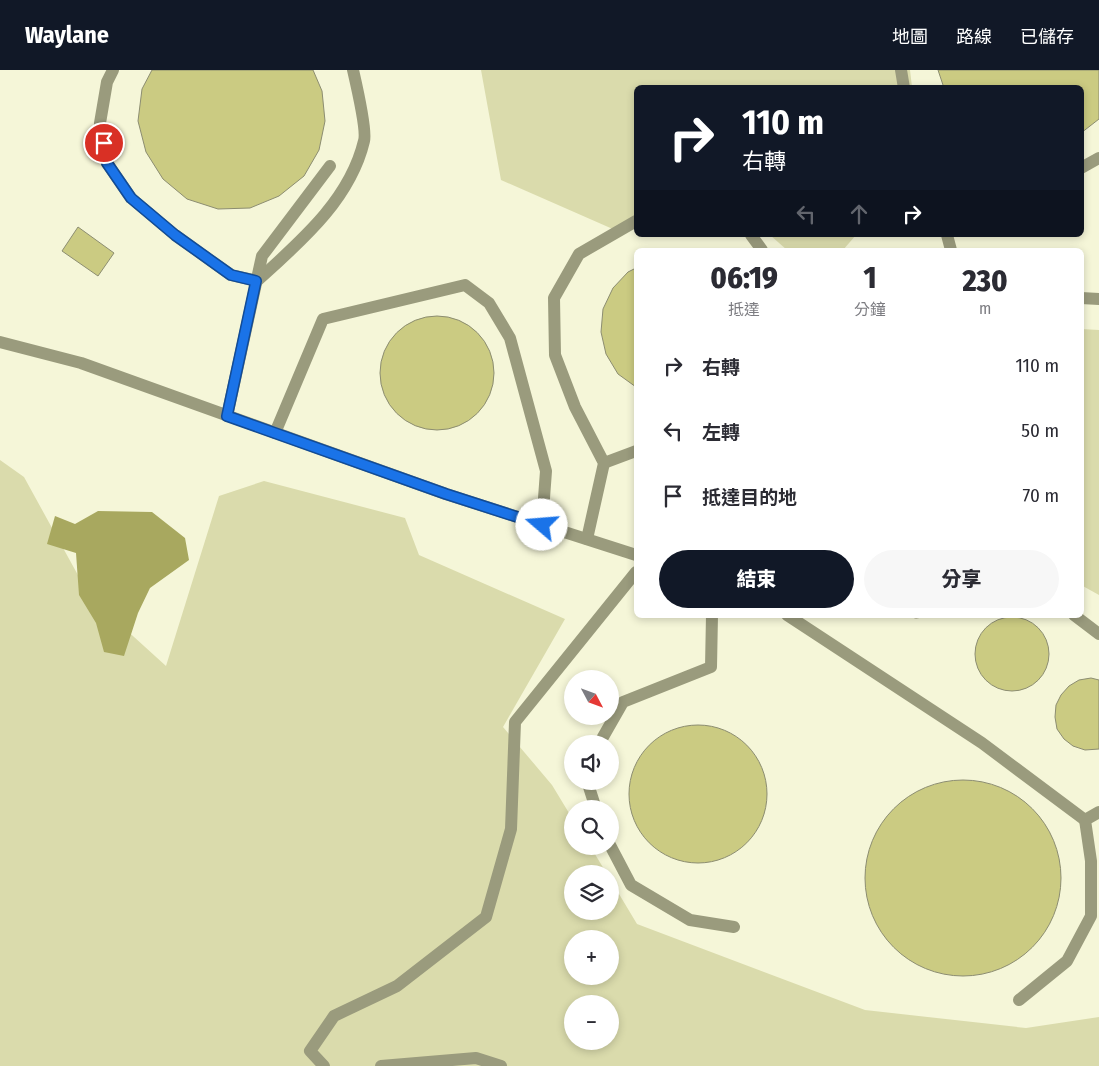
<!DOCTYPE html>
<html lang="zh-TW">
<meta charset="utf-8">
<style>
body{margin:0;font-family:"Fira Sans Condensed","Noto Sans TC",sans-serif;background:#f7f7f7;color:#2b2b33;height:100vh;display:flex;flex-direction:column;font-size:19px;white-space:nowrap}
*{box-sizing:border-box;margin:0}
p{font-size:16px;color:#7c7c81}
.icon{flex:none;width:28px;height:28px;fill:none;stroke:currentColor;stroke-width:2;stroke-linecap:round;stroke-linejoin:round}
.map{position:relative;flex:1;overflow:hidden}
.sheet{position:absolute;left:634px;top:178px;width:450px;height:370px;display:flex;flex-direction:column;background:#fff;border-radius:8px;box-shadow:0 2px 8px #0003}
.sheet>*{flex:none}
.hud{position:absolute;left:634px;top:15px;width:450px;height:152px;border-radius:8px;box-shadow:0 2px 8px #0003;background:#111827;color:#fff;overflow:hidden}
.needle{width:32px;rotate:131deg}
.tools{position:absolute;left:564px;top:600px;display:grid;gap:10px}
.tools a{display:grid;place-items:center;width:55px;height:55px;border-radius:50%;background:#fff;box-shadow:0 2px 8px #0003;font-size:25px}
.pin{position:absolute;display:grid;place-items:center;width:42px;height:42px;color:#fff;margin:-21px;border:2px solid #fff;border-radius:50%;box-shadow:0 1px 5px #0007}
.me{position:absolute;width:55px;margin:-28px;rotate:288deg;stroke-linejoin:round;filter:drop-shadow(0 0 4px #0008)}
.turn{display:flex;align-items:center;gap:18px;height:105px;padding:0 25px;font-size:22px}
.turn .icon{width:65px;height:65px;stroke-width:2.5}
.turn b{display:block;font-size:35px;line-height:42px}
.lanes{display:flex;align-items:center;height:48px;padding:0 25px;background:#0003;justify-content:center;gap:25px;direction:ltr}
.lanes .off{opacity:.35}
.eta{display:flex;justify-content:space-evenly;align-items:center;height:85px;text-align:center}
.eta b{font-size:30px;font-weight:800;line-height:35px}
.primary-button{display:flex;gap:10px;margin-top:auto;padding:10px 25px}
.primary-button a{flex:1;height:58px;border-radius:30px;background:#111827;color:#fff;font-size:20px;font-weight:800;line-height:58px;text-align:center}
.primary-button a+a{background:#f7f7f7;color:#2b2b33}
ul{padding:0;list-style:none}
li{display:flex;align-items:center;gap:15px;height:65px;padding:0 25px}
li div{flex:1}
li b{display:block;font-size:19px}
li em{font-style:normal}
header{display:flex;align-items:center;gap:30px;box-sizing:border-box;height:70px;padding:0 25px;background:#111827;color:#fff}
header strong{font-size:24px}
nav{display:flex;gap:28px;margin-inline-start:auto;font-size:18px}
.map>svg:first-child{display:block}
.green{fill:#dadbac;fill-rule:evenodd}
.water{fill:#a8a85f}
.building{fill:#cbcb82;stroke:#8c8d71}
.lines{fill:none;stroke-linecap:round;stroke-linejoin:round}
.lane{stroke:#9a9b7d;stroke-width:12}
.route-casing{stroke:#114b97;stroke-width:12}
.route{stroke:#1a73e8;stroke-width:9}
</style>
<header>
<strong>Waylane</strong>
<nav><a>地圖</a><a>路線</a><a>已儲存</a></nav>
</header>
<div class="map">
<svg width="1099" height="996" viewBox="0 0 1099 996">
<rect width="100%" height="100%" fill="#f5f6d8"/>
<!-- green -->
<g class="green">
<path d="M 481,0 L 910,0 L 912,17 L 636,18 L 636,151 L 615,160 L 501,110 Z"/>
<path d="M 770,165 L 856,165 L 843,180 L 787,180 Z"/>
<path d="M 1081,259 L 1099,260 L 1099,525 L 1081,515 Z"/>
<path d="M 0,390 L 24,407 L 90,527 L 166,596 L 219,426 L 264,411 L 405,448 L 419,485 L 565,549 L 503,657 L 552,715 L 572,748 L 572,776 L 590,776 L 607,804 L 572,804 L 572,841 L 610,841 L 610,809 L 637,854 L 865,940 L 1026,958 L 1099,947 L 1099,996 L 0,996 ZM 572,869 L 610,869 L 610,906 L 572,906 ZM 572,934 L 610,934 L 610,971 L 572,971 Z"/>
</g>
<!-- water -->
<path class="water" d="M 98,441 L 152,442 L 185,468 L 189,490 L 150,518 L 138,543 L 124,586 L 104,582 L 96,553 L 79,525 L 76,483 L 47,474 L 55,446 L 75,454 Z"/>
<!-- building -->
<g class="building">
<path d="M 152,0 L 313,0 L 322,21 L 325,51 L 319,80 L 304,106 L 279,126 L 250,138 L 218,139 L 187,129 L 163,109 L 146,82 L 138,51 L 142,19 Z"/>
<path d="M 938,0 L 1099,0 L 1099,49 L 1081,63 L 1081,18 L 944,18 Z"/>
<path d="M 78,157 L 114,183 L 98,206 L 62,181 Z"/>
<path d="M 636,198 L 636,317 L 618,304 L 606,284 L 601,262 L 603,239 L 613,218 L 628,202 Z"/>
<circle cx="437" cy="303" r="57"/>
<path d="M 901,545 L 937,545 L 916,548 Z"/>
<circle cx="1012" cy="584" r="37"/>
<path d="M 1091,608 L 1099,610 L 1099,679 L 1085,680 L 1073,676 L 1064,669 L 1057,659 L 1055,647 L 1056,635 L 1061,625 L 1069,616 L 1079,610 Z"/>
<circle cx="698" cy="724" r="69"/>
<circle cx="963" cy="808" r="98"/>
</g>
<g class="lines">
<!-- lane -->
<g class="lane">
<path d="M 113,0 L 107,12 L 100,53 L 107,93 L 131,128 L 175,165 L 231,205 L 257,211"/>
<path d="M 901,0 L 904,18"/>
<path d="M 1081,98 L 1099,88"/>
<path d="M 751,165 L 762,180"/>
<path d="M 947,165 L 951,180"/>
<path d="M 257,211 C 300,172 350,130 364,71 C 367,61 356,13 353,0"/>
<path d="M 1081,228 L 1099,229"/>
<path d="M 0,272 L 81,293 L 446,424 L 636,485"/>
<path d="M 227,346 L 262,186 L 330,96"/>
<path d="M 275,363 L 323,249 L 465,215 L 489,233 L 510,268 L 546,401 L 542,455"/>
<path d="M 604,393 L 636,381"/>
<path d="M 587,469 L 604,393 L 575,337 L 555,285 L 554,228 L 579,184 L 636,151"/>
<path d="M 787,545 L 982,673 L 1085,750"/>
<path d="M 1074,545 L 1099,564"/>
<path d="M 599,674 L 623,632 L 711,597 L 712,545"/>
<path d="M 590,711 L 589,717 L 596,739"/>
<path d="M 610,775 L 631,815 L 690,850 L 734,857"/>
<path d="M 1019,930 L 1067,891 L 1091,846 L 1091,791 L 1085,750 L 1099,742"/>
<path d="M 324,996 L 310,981 L 334,946 L 397,916 L 486,847 L 511,759 L 515,652 L 636,502"/>
<path d="M 381,996 L 476,988 L 501,996"/>
</g>
</g>
<g class="lines">
<!-- route casing -->
<g class="route-casing">
<path id="route" d="M 104,73 L 107,93 L 131,128 L 175,165 L 231,205 L 256,211 L 227,346 L 446,424 L 542,455"/>
</g>
<!-- route -->
<use href="#route" class="route"/>
</g>
</svg>
<div class="tools">
<a><svg class="needle" viewBox="-14 -14 28 28"><path d="M0-13l5 13h-10z" fill="#e53935"/><path d="M0 13l5-13h-10z" fill="#7c7c81"/></svg></a>
<a><svg class="icon" aria-label="sound" viewBox="0 0 24 24"><path d="M4 9h4l5-4v14l-5-4H4zM17 9q2 3 0 6"/></svg></a>
<a><svg class="icon" aria-label="search" viewBox="0 0 24 24"><circle cx="10" cy="10" r="6"/><path d="M15 15l6 6"/></svg></a>
<a><svg class="icon" aria-label="layers" viewBox="0 0 24 24"><path d="M12 4l9 5-9 5-9-5zM3 14l9 5 9-5"/></svg></a>
<a>+</a>
<a>−</a>
</div>
<div class="pin" style="left:104px;top:73px;background:#d93025"><svg class="icon" aria-label="arrive" viewBox="0 0 24 24"><path d="M6 21V4h12l-3 4 3 4H6"/></svg></div>
<svg class="me" style="left:542px;top:455px" viewBox="-20 -20 40 40"><circle r="19" fill="#fff"/><path d="M0-13L10 11 0 6-10 11z" fill="#1a73e8"/></svg>
<div class="hud">
<div class="turn"><svg class="icon" aria-label="right" viewBox="0 0 24 24"><path d="M7 20v-9h11M14 6l5 5-5 5"/></svg><div><b>110 m</b>右轉</div></div>
<div class="lanes"><svg class="icon off" aria-label="left" viewBox="0 0 24 24"><path d="M17 20v-9H6M10 6l-5 5 5 5"/></svg><svg class="icon off" aria-label="ahead" viewBox="0 0 24 24"><path d="M12 20V5M6 11l6-6 6 6"/></svg><svg class="icon" aria-label="right" viewBox="0 0 24 24"><path d="M7 20v-9h11M14 6l5 5-5 5"/></svg></div>
</div>
<section class="sheet">
<div class="eta">
<div><b>06:19</b><p>抵達</p></div>
<div><b>1</b><p>分鐘</p></div>
<div><b>230</b><p>m</p></div>
</div>
<ul>
<li><svg class="icon" aria-label="right" viewBox="0 0 24 24"><path d="M7 20v-9h11M14 6l5 5-5 5"/></svg><div><b>右轉</b></div><em>110 m</em></li>
<li><svg class="icon" aria-label="left" viewBox="0 0 24 24"><path d="M17 20v-9H6M10 6l-5 5 5 5"/></svg><div><b>左轉</b></div><em>50 m</em></li>
<li><svg class="icon" aria-label="arrive" viewBox="0 0 24 24"><path d="M6 21V4h12l-3 4 3 4H6"/></svg><div><b>抵達目的地</b></div><em>70 m</em></li>
</ul>
<div class="primary-button"><a>結束</a><a>分享</a></div>
</section>
</div>
